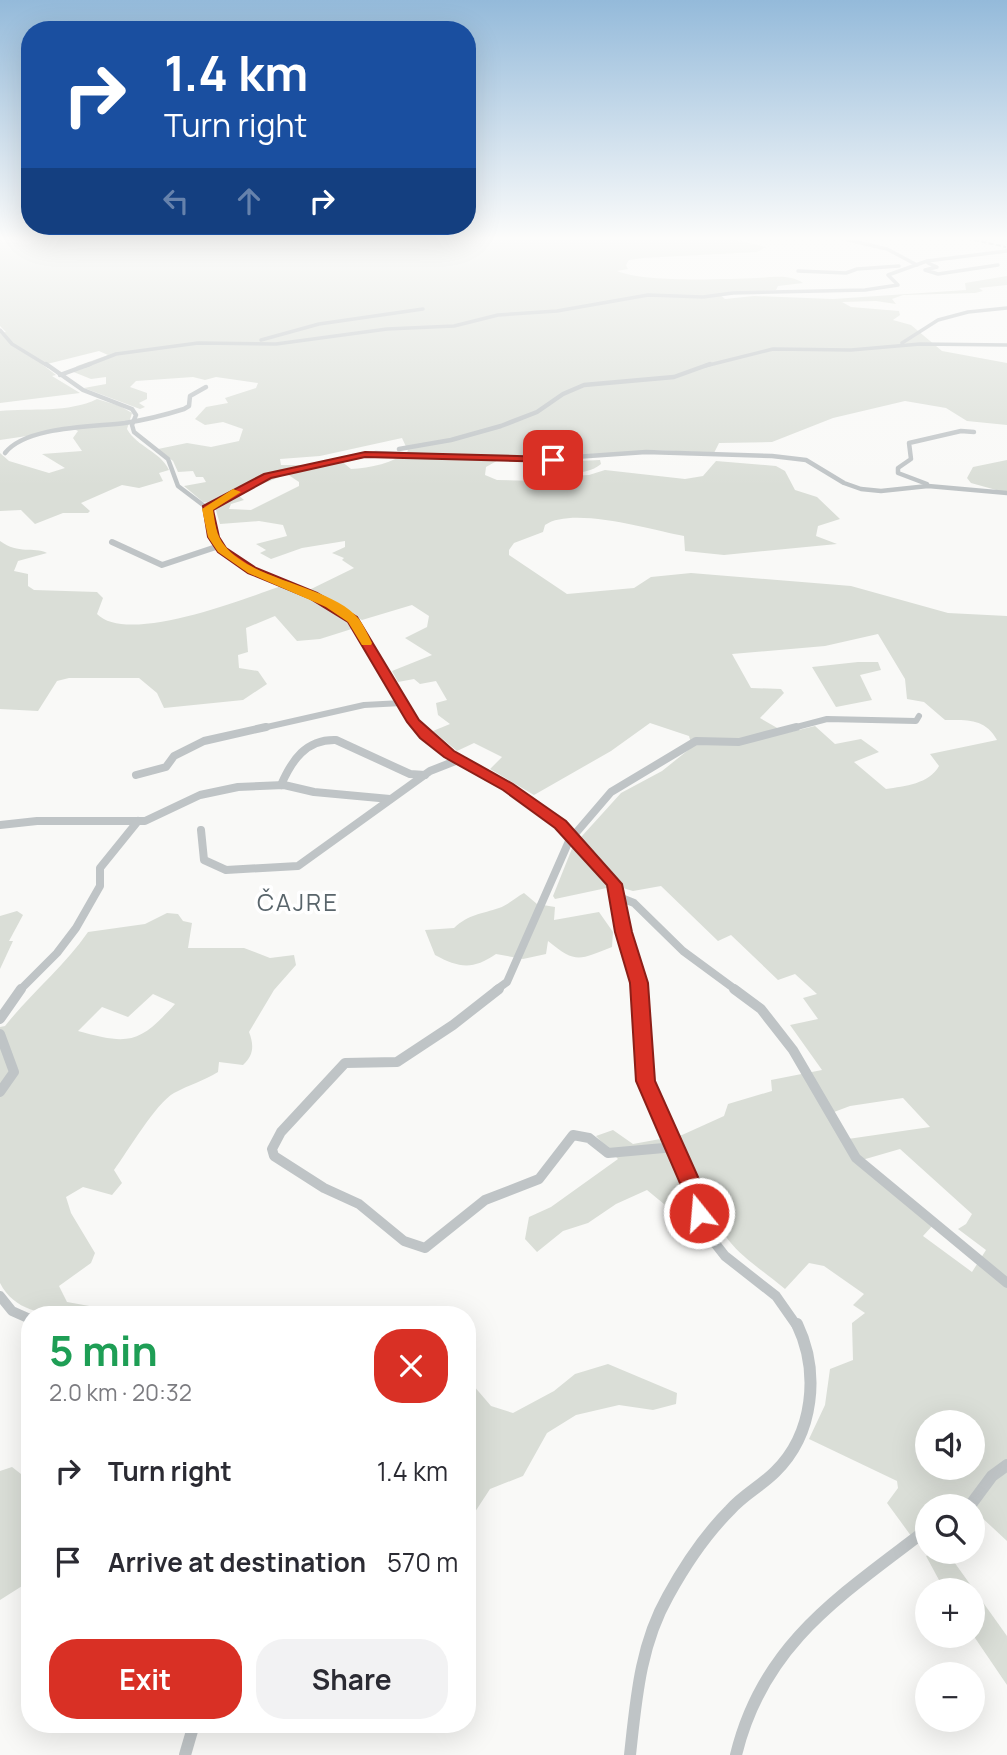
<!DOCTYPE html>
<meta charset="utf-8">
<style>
body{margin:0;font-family:Manrope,sans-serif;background:#f2f2f3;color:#2b2b33;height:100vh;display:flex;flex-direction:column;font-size:26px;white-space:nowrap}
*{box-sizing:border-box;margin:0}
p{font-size:23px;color:#7c7c81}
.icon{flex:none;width:38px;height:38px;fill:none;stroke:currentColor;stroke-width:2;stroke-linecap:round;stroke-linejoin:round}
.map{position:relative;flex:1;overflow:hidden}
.sheet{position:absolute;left:21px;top:1306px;width:455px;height:427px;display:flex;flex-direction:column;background:#fff;border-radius:28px;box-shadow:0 7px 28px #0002}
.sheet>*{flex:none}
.banner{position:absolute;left:21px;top:21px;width:455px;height:214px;border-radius:28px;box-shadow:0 7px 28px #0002;background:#1a4fa0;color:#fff;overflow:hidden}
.tools{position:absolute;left:915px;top:1410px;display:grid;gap:14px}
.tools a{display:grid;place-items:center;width:70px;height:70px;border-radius:50%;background:#fff;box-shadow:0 7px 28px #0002;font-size:35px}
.pin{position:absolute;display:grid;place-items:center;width:60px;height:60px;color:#fff;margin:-30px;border-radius:14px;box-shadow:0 4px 10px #0006}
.me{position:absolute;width:77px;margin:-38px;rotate:343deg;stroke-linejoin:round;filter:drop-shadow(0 0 5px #0008)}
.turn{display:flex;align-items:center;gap:24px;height:147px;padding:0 28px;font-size:32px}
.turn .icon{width:91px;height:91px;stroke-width:2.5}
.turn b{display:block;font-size:49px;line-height:60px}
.lanes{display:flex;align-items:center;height:66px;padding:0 28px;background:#0003;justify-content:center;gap:35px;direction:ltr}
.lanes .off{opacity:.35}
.round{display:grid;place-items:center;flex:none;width:74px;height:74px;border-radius:28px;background:#f2f2f3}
.overview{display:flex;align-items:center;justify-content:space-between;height:119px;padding:0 28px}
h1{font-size:42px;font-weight:700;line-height:52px;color:#1e9e55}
.action{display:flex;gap:14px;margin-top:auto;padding:14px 28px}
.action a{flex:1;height:80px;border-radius:28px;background:#d93025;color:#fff;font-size:28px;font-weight:700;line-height:80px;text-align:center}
.action a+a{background:#f2f2f3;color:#2b2b33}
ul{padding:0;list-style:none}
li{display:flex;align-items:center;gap:21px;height:91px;padding:0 28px}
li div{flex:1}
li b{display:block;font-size:26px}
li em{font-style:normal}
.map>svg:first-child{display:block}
.green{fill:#daded7;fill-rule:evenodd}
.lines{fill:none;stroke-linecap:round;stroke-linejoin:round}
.minor-far5{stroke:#bfc4c6;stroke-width:3.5}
.minor-far4{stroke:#bfc4c6;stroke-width:4.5}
.minor-far3{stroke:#bfc4c6;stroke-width:6}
.minor-far2{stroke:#bfc4c6;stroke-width:8}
.minor-far1{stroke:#bfc4c6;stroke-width:10}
.minor{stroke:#bfc4c6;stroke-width:12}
.rail{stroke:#a1a9ac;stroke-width:2;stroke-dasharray:5 2.5;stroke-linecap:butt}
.route{fill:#d93025;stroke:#8d1f18;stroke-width:2}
.slow{fill:#f59e0b}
.labels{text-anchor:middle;stroke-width:7;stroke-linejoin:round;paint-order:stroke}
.quarter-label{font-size:24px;letter-spacing:2px;fill:#59656b;stroke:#fff}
</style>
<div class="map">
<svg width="1007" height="1755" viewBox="0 0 1007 1755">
<rect width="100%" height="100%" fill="#f9f9f7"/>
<!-- green -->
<g class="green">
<path d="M 37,240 L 736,240 L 766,247 L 757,252 L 643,258 L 629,260 L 626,265 L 628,269 L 617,271 C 647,283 723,279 757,278 C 773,277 790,274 803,283 L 778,286 L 776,290 L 719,294 L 725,299 L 754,296 L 833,299 L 966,290 L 965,283 L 1007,276 L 1007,285 L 979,288 L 983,291 L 975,293 L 903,295 L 892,299 L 896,304 L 876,301 L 842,302 L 851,307 L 899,311 L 900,315 L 893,320 L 911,325 L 942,351 L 1007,363 L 1007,425 L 967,421 L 946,408 L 905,401 L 833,418 L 772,442 L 719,443 L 714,453 L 657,450 L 574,458 L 502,458 L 486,467 L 485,475 L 497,480 L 535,481 L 546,477 L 589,475 L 605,470 L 685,479 L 703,476 L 716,461 L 776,466 L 785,471 L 795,490 L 817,497 L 840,519 L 818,526 L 816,536 L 837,544 L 724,555 L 685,551 L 684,536 C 651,530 573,506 545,525 L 543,532 L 514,543 L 509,550 L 509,555 L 567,594 L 634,588 L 651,577 L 691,573 L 851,586 L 948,613 L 1007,616 L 1007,1541 L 978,1514 L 973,1516 L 973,1507 L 928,1507 L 927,1537 L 917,1544 L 887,1503 L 898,1488 L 897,1481 L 809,1439 L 825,1405 L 830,1369 L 853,1360 L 852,1323 L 865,1313 L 853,1305 L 864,1294 L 824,1266 L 809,1263 L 785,1289 C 744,1255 719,1246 708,1191 L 691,1188 L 670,1209 L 647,1190 L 616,1204 L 588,1223 L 563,1231 L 537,1252 L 525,1239 L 529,1217 L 551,1207 L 618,1159 L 596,1136 L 613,1130 L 633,1144 L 682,1135 L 724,1116 L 728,1104 L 772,1091 L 771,1080 L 822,1070 L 790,1025 L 818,1019 L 803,998 L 817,994 L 795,974 L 778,980 L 731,935 L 718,941 L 661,886 L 633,891 L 616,886 L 555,899 L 553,896 L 573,846 L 621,793 L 662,771 L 692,747 L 689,736 L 650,723 L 611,751 L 534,795 L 490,769 L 502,757 L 474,743 L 457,751 L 433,731 L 450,724 L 438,715 L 436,703 L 447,700 L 436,681 L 420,684 L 414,679 L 398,682 L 392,671 L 432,655 L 405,638 L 427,627 L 429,616 L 412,605 L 362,620 L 307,591 L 354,568 L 342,560 L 344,558 L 332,553 L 345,547 L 345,541 L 302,548 L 271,559 L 260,553 L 266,550 L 256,544 L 287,536 L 283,525 L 259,521 L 220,524 L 215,507 L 218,505 L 203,502 L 184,486 L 206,482 L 203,477 L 196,477 L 193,471 L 178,472 L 173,461 L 158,449 L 187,443 L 211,447 L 239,441 L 243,429 L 223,422 L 205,425 L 195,419 L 206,407 L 228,403 L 225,398 L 256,388 L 258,383 L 216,377 L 205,380 L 193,377 L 136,381 L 130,387 L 147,393 L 147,399 L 139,403 L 145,407 L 140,409 L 84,388 L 106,384 L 106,377 L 91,379 L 71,371 L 77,366 L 108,355 L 99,351 L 43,365 L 56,375 L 52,376 L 80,393 L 0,403 L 0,333 L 6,332 L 0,326 L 0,241 L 29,244 ZM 402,438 L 408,451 C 394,463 370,468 351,469 L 340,460 L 310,465 L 281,465 L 280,459 L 320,456 ZM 287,474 L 299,482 L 299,486 L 251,510 L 229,509 L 231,504 L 244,500 L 237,494 ZM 878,634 L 905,679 L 907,699 L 924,702 L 945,720 C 967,720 985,718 997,740 L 930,754 L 939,766 C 929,784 905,786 886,789 L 854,762 L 879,752 L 861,739 L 835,744 L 815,726 L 786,733 L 760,718 L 784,693 L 781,689 L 751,688 L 732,654 L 825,646 ZM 903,1098 L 930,1127 L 848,1139 L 834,1112 L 850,1106 ZM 900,1149 L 972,1214 L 966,1224 L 958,1229 L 986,1250 L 972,1272 L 923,1236 L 934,1224 L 862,1160 ZM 928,1423 L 973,1423 L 973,1468 L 928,1468 Z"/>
<path d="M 97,399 L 120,406 L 132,413 L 127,429 C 137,447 160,451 169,470 L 159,473 L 163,481 L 139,488 L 122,485 L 81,503 L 90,511 L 88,513 L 63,513 L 35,524 L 21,510 L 0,511 L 0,453 L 9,461 L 49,473 L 65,468 L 42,454 L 82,451 L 73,438 L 78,431 L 74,429 L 0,440 L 0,411 C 31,408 69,413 97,399 Z"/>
<path d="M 600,460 L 601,464 C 586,477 557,473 538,472 L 537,463 Z"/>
<path d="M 1007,460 L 1007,493 L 971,483 L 967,478 L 973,467 Z"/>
<path d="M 0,541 C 19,555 33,546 47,553 L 18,561 L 14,571 L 28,574 L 28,586 L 34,590 L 97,592 L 103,598 L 97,614 C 127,645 244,599 281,586 L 313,598 L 358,627 L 320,639 L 297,641 L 275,616 L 246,628 L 248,652 L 238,655 L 239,668 L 258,671 L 267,684 L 243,700 L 164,708 L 157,693 L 139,678 L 69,678 L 57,681 L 38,711 L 0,709 Z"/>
<path d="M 858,662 L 878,662 L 881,670 L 860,675 L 872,700 L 836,707 L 812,667 Z"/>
<path d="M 524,893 L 537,904 L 555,907 L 554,920 L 599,912 L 613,932 L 612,947 C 579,960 576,964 548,941 L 546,954 L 523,959 L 496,954 C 473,970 459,968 435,955 L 425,930 L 454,928 C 469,914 482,914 499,908 C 508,905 516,897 524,893 Z"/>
<path d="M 17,911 L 23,915 L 9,941 L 13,941 L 0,969 L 0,916 Z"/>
<path d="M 167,913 L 178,914 L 183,921 L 192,923 L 188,948 L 244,948 L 270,958 L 294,955 L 296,965 L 274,990 L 249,1032 C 254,1045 254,1055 243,1065 L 219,1062 L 218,1072 C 203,1081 189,1085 174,1093 C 156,1103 128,1151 114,1170 L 122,1183 L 112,1195 L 83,1187 L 66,1197 L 71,1213 L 95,1253 L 91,1263 L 59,1286 L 67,1302 L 95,1307 L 105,1314 C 68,1314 20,1322 0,1283 L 0,1027 L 5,1026 C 31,993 64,967 88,932 L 145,924 ZM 153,994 L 175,1004 C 139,1044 129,1045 78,1031 L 102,1007 L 128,1017 Z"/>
<path d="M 608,1364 L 677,1393 L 676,1404 L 653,1410 L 619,1405 L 576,1415 L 547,1433 L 523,1476 L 490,1489 L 473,1515 L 467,1530 L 467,1390 L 473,1385 L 491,1406 L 513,1413 L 554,1391 L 575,1374 Z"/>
<path d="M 12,1467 L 30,1481 L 30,1581 L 0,1600 L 0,1471 Z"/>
<path d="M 936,1552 L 947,1552 L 1007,1636 L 1007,1685 L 973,1635 L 973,1591 L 945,1591 L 926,1556 Z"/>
</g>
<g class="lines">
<!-- minor-far5 -->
<g class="minor-far5">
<path d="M 848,240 L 887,249 L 917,265"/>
<path d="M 928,263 L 937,267 L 925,270 L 938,274 L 998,265"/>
<path d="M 798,271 L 846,273 L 857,269 L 899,266"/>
<path d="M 0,330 L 12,344 L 48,366"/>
<path d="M 261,340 L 319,324 L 423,309"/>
<path d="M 902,343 L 938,320 L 968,312 L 1007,308"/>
<path d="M 85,366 L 116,354 L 198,343 L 276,344 L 387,329 L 454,326 L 498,315 L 557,311 L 648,295 L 703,297 L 733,293 L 865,290 L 898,285 L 888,275 L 927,261 L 1007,251"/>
<path d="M 705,366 L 773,349 L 851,350 L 920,344 L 1007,345"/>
</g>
<!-- minor-far4 -->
<g class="minor-far4">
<path d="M 46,364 L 83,390 L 132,409 L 136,415 L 132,425 L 134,432 L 168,459 L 178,486 L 207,508 L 210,525"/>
<path d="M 60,375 L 90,364"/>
<path d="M 399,449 L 451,440 L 501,426 L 537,412 L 563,394 L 584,385 L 674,377 L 710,364"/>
<path d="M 5,453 C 26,426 93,427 125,423 C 145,420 165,415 184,409 L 189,406 L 190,396 L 206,387"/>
<path d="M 927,484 L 898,473 L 898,468 L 911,459 L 909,443 L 961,431 L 974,432"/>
<path d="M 207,508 L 268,476 L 376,453 L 532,460 L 646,452 L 772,456 L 806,460 L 844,483 L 861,489 L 881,491 L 928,486 L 1007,493"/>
</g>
<!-- minor-far3 -->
<g class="minor-far3">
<path d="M 210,523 C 222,579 313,585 352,619 C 358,625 362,635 366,642 C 382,670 397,706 420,729"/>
<path d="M 112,542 L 162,565 L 219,546"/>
<path d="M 258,729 L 364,705 L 402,703"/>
<path d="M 789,729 L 827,719 L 916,721 L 919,716"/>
</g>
<!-- minor-far2 -->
<g class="minor-far2">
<path d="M 418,727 L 437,746 L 508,787 L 560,824 L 614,884 L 640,990"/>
<path d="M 136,775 L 166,767 L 174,756 L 204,741 L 266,727"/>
<path d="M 281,785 C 292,760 306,739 336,740 L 410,774 L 425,775"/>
<path d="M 0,825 L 37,821 L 145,821 L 200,795 L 238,787 L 284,785 L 314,792 L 390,799"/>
<path d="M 201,830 L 204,860 L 226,870 L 298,866 L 430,771 L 458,760"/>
<path d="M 619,897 L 634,903 L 683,951 L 736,990"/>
<path d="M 20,990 L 57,953 L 76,928 L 100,886 L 100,868 L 138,821"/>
<path d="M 496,990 L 507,982 L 569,841 L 611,792 L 696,741 L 739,742 L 796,727"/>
</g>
<!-- minor-far1 -->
<g class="minor-far1">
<path d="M 499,989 L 453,1025 L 397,1062 L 345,1063 L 281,1132 L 272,1149 L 274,1156 L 324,1188 L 359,1204 L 404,1241 L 425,1248 L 485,1200 L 539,1179 L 573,1135 L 589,1138 L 608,1153 L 675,1147"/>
<path d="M 639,989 L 646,1081 L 697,1197 L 707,1233 L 725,1256 L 776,1296 L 797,1326"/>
<path d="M 734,989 L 761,1009 L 793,1050 L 856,1158 L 1007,1283"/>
<path d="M 0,1019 L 21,989"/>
<path d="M 0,1034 L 14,1072 L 0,1092"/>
<path d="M 0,1296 L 12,1311 L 30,1319"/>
</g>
<!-- minor -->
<g class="minor">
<path d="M 969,1507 L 992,1476 L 1007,1465"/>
<path d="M 185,1755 L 194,1724"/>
<path d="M 630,1755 C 636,1700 640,1645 668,1596 C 685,1565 705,1535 730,1510 C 743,1495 761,1486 775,1472 C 814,1434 820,1372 797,1324"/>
<path d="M 736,1755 C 762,1648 834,1600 917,1537 L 928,1533"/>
</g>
<!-- rail -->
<path class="rail" d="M 974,240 L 1006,247"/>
</g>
<!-- sky -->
<linearGradient id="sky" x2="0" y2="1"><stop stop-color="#94bada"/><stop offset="0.49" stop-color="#fcfcfb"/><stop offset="1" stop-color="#fcfcfb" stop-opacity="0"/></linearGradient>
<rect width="1007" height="486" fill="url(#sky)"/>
<!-- route -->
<path class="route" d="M 365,452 L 553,457 L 558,460 L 553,462 L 365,457 L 271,478 L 213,510 L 219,537 L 226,548 L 256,568 L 317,593 L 357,617 L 419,720 L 454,751 L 513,784 L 566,821 L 622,884 L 632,932 L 648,983 L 655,1081 L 707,1197 L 709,1213 L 706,1219 L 691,1219 L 686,1197 L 636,1081 L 630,983 L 615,932 L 607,885 L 555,828 L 503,790 L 444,757 L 420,738 L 407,722 L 348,622 L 309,598 L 248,573 L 218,552 L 208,537 L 203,506 L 264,474 Z"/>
<!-- slow -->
<path class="slow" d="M 233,489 L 241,492 L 213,510 C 215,522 216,536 225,546 C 254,582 331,585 359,619 C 364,626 368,635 372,643 L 371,645 L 362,645 L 348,622 L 326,607 L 248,573 L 218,552 L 208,537 L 202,509 Z"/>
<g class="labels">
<!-- quarter labels -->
<g class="quarter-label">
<text x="298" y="911">ČAJRE</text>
</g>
</g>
</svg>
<div class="tools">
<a><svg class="icon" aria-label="sound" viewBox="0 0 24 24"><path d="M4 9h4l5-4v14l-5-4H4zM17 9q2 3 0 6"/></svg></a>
<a><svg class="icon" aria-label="search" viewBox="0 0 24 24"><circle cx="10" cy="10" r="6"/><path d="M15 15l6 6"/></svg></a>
<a>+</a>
<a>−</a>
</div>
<div class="pin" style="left:553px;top:460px;background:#d93025"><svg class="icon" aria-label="arrive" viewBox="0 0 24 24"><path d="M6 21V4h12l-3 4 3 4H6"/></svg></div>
<svg class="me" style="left:699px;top:1213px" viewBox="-20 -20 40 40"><circle r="17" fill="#d93025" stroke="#fff" stroke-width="3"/><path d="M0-11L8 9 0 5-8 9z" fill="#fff"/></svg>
<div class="banner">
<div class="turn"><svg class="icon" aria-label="right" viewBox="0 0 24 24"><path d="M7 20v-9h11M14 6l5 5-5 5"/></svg><div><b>1.4 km</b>Turn right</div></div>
<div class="lanes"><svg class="icon off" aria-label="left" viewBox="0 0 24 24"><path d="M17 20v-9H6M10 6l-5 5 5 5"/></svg><svg class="icon off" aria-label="ahead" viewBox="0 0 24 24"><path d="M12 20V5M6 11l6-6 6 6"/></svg><svg class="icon" aria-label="right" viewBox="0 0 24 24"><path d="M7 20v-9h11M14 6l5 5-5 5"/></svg></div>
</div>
<section class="sheet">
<div class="overview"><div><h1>5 min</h1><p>2.0 km · 20:32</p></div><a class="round" style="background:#d93025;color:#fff"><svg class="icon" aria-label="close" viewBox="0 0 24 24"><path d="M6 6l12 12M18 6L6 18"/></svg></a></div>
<ul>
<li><svg class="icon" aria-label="right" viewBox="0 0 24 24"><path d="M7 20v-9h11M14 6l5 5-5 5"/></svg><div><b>Turn right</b></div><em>1.4 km</em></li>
<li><svg class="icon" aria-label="arrive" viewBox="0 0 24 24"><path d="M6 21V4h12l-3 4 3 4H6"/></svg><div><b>Arrive at destination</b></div><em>570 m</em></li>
</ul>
<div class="action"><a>Exit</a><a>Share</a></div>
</section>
</div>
